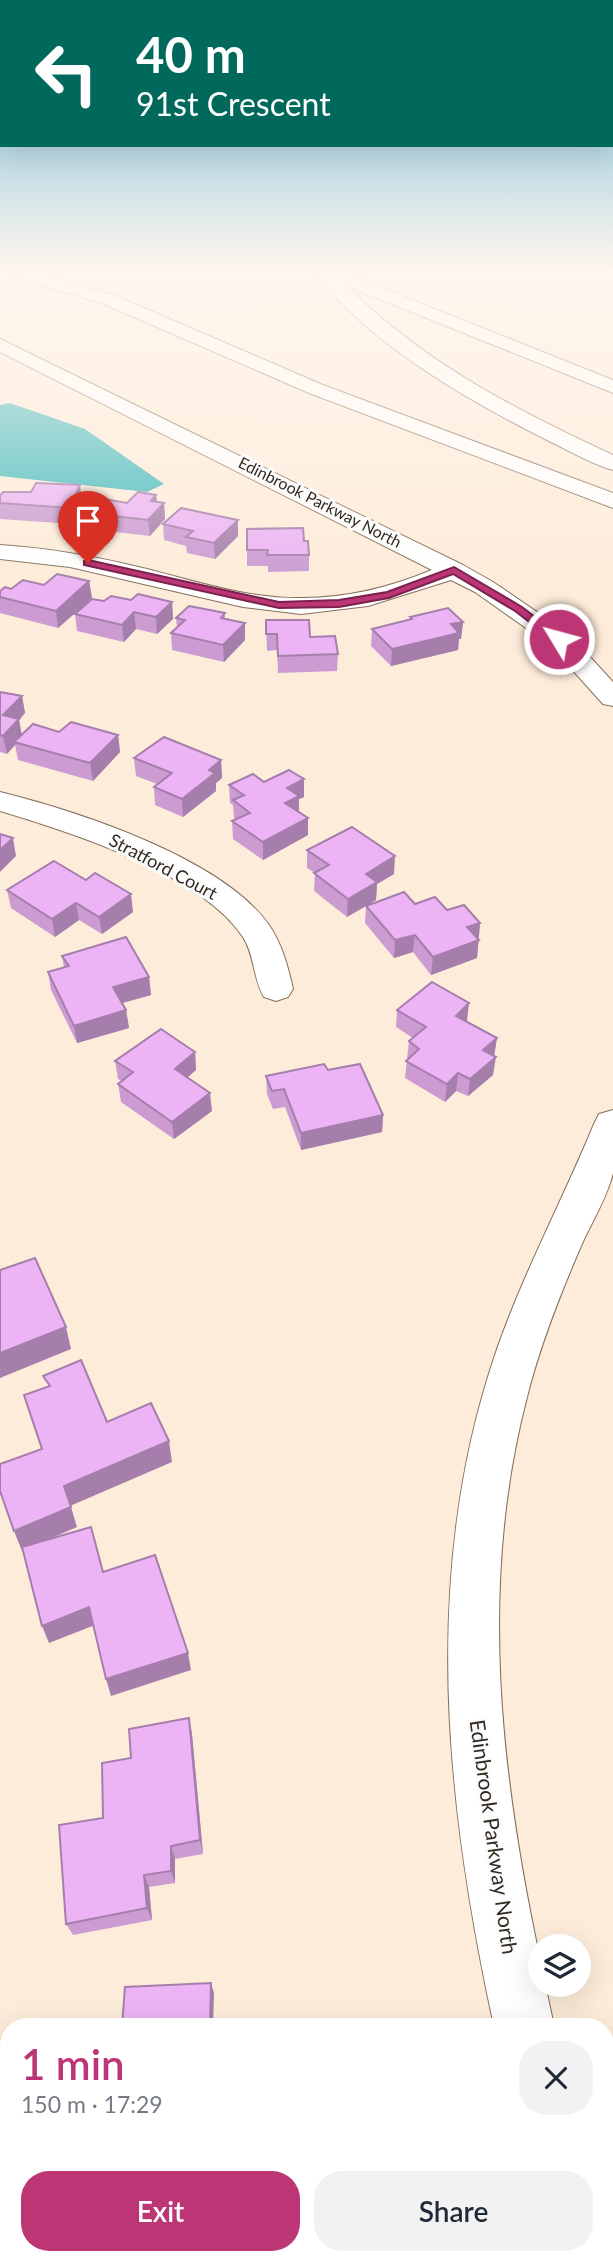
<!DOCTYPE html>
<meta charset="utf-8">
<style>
body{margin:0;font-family:Lato,sans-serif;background:#f2f2f3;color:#1f2937;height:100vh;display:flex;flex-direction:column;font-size:26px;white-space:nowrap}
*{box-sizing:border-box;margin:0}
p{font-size:23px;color:#747a83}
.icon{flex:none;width:38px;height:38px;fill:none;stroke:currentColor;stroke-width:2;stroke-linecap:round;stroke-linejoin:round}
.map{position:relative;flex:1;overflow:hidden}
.panel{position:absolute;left:0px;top:2018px;width:614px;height:247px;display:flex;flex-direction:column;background:#fff;border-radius:28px 28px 0 0;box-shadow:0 7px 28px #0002}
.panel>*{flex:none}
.top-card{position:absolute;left:0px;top:0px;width:614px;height:147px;box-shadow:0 7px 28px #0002;background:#00695c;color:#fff;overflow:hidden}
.fabs{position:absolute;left:528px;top:1934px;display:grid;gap:14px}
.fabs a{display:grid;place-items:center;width:63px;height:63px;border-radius:50%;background:#fff;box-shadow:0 7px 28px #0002;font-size:35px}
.pin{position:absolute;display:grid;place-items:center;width:60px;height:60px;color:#fff;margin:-72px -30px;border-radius:50% 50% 50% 0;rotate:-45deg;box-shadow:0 0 7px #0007}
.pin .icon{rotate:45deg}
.me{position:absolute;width:77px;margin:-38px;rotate:307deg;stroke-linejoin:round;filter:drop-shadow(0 0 5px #0008)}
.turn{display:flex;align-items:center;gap:24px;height:147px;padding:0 21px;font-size:32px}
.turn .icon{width:91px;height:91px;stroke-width:2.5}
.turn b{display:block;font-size:49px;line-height:60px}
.round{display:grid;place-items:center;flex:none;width:74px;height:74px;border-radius:28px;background:#f2f2f3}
.overview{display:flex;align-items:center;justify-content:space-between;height:119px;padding:0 21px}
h1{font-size:42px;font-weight:600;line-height:52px;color:#bc3575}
.button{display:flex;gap:14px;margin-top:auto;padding:14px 21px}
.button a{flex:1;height:80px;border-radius:28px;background:#bc3575;color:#fff;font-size:28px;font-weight:600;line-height:80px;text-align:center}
.button a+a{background:#f2f2f3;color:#1f2937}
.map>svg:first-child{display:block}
.water{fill:#40b9bc}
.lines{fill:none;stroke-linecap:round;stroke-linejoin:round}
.minor-casing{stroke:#84705c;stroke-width:2}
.highway-casing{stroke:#84705c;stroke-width:2}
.minor{fill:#fff;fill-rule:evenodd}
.highway{fill:#fff;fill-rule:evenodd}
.wall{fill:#cb9bd2}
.shaded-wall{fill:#a57eab}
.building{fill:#ecb4f4;stroke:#a57eab;stroke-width:2}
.route{fill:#bc3575;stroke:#7a224c;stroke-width:2}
.labels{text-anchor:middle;stroke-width:6;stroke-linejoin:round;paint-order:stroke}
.far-street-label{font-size:16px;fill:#332b22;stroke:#fcfcfc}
.street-label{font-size:18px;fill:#332b22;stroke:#fcfcfc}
.near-street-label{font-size:21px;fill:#332b22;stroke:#fcfcfc}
</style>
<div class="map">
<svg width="613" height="2263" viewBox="0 0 613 2263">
<rect width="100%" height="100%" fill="#feecda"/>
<!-- water -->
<path class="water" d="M 10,403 L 85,429 L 164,484 L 147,492 L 0,476 L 0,405 Z"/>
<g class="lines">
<!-- minor casing -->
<g class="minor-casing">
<g id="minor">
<path d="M 0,339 L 463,565 L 493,582 L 568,633 L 613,682 L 613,706 L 603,704 L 550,645 L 475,592 L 451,580 L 368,606 L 301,614 L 243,607 L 70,567 L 0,559 L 0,545 C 50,548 98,557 147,569 C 197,582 250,599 303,598 C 348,598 391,587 432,570 L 0,352 Z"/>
<path d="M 0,792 C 77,811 222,858 269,925 C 282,944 288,966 293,989 L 288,997 L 276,1001 L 264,997 C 253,979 255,956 243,937 C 202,874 70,832 0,811 Z"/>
<path d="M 613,1110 C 613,1129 613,1154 613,1173 C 607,1198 591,1223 581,1246 C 559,1297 539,1348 526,1401 C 478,1588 501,1778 541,1964 L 541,1984 L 545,1984 L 554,2026 L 494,2026 C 446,1806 421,1576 494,1358 C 521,1277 562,1202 594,1124 L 599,1114 Z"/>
<path d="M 606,2231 L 609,2233 L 613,2241 L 613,2263 L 556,2263 L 553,2256 L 606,2256 Z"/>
</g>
</g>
<!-- highway casing -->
<g class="highway-casing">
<g id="highway">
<path d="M 9,272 L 35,272 L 116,296 L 323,385 L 613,493 L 613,508 L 309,393 L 104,304 L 12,276 Z"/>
<path d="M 315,272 L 342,272 L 613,380 L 613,393 L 347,286 C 422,362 518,411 613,455 L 613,470 C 591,464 570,451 549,441 C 471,402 368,344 315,272 Z"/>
</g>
</g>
<!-- minor -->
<use href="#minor" class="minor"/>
<!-- highway -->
<use href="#highway" class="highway"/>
</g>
<!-- wall -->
<g class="wall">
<path d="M 31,492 L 82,501 L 72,524 L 0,519 L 0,496 Z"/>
<path d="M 156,495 L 157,502 L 164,503 L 165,519 L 150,536 L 80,528 L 78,512 L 127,503 Z"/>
<path d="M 238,520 L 238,536 L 215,559 L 187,553 L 186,546 L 164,540 L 163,524 Z"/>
<path d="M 304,541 L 309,555 L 309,571 L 268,572 L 268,566 L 247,566 L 247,550 Z"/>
<path d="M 89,581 L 92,598 L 58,628 L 0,613 L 0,591 L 44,585 Z"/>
<path d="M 131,600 L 172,602 L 173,619 L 157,634 L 136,629 L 124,642 L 77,631 L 75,614 L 104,601 Z"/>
<path d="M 225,613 L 225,619 L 245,640 L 224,662 L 172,650 L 171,633 L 177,627 L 176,618 Z"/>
<path d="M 410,617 L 463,622 L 461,639 L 459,639 L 458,650 L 391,666 L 371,646 L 372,629 L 410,619 Z"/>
<path d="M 266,620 L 310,637 L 338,654 L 337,671 L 278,673 L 277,650 L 267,651 Z"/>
<path d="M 0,692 L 22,696 L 25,713 L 19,720 L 22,735 L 59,732 L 118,735 L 120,752 L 93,781 L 18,760 L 15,745 L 7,754 L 0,752 Z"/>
<path d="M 134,758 L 221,760 L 222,778 L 216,783 L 216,791 L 183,817 L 155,805 L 154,787 L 157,784 L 136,776 Z"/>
<path d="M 304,779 L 304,797 L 299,799 L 299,812 L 308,835 L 263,860 L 233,839 L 232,821 L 236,820 L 234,818 L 233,805 L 230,803 L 229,785 Z"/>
<path d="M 307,850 L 394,874 L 377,884 L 376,900 L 368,905 L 415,904 L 447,910 L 480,923 L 477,958 L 431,975 L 413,952 L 394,958 L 365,923 L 366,906 L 347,917 L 314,891 L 315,873 L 307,868 Z"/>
<path d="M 7,890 L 133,912 L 102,934 L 79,920 L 55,937 L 11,908 Z"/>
<path d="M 62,956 L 149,977 L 151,995 L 122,1003 L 126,1010 L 129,1028 L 77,1043 L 51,990 L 48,972 L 64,968 Z"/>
<path d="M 397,1010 L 467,1021 L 497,1038 L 494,1056 L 493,1075 L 468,1096 L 456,1091 L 445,1102 L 405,1078 L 409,1041 L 413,1038 L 396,1027 Z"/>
<path d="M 195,1052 L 196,1070 L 188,1077 L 212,1111 L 174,1139 L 121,1102 L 118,1084 L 122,1081 L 118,1079 L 115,1061 Z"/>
<path d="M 266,1076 L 383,1115 L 382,1132 L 301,1150 L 285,1107 L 273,1109 L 267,1094 Z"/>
<path d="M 189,1718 L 192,1734 L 203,1854 L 175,1859 L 175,1883 L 149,1887 L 152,1920 L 73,1935 L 66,1924 L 103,1818 L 131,1758 Z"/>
</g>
<!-- shaded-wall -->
<g class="shaded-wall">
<path d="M 80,485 L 82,501 L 72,524 L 70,508 Z"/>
<path d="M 156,495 L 158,510 L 164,503 L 165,519 L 150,536 L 148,520 L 151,501 Z"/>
<path d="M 238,520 L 238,536 L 215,559 L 214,543 Z"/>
<path d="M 89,581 L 92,598 L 58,628 L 56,611 Z"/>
<path d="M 172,602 L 173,619 L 157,634 L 156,617 Z"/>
<path d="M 134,612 L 136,629 L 124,642 L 122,625 Z"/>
<path d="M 463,622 L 461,639 L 459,639 L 458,650 L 391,666 L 392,649 L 451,624 Z"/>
<path d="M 245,623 L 245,640 L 224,662 L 223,645 Z"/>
<path d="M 22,696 L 25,713 L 19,720 L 22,737 L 14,742 L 15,745 L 7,754 L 3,736 L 3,715 Z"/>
<path d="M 118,735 L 120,752 L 93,781 L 90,763 Z"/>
<path d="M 221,760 L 222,778 L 216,783 L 216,791 L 183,817 L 182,799 L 209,770 Z"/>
<path d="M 304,779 L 304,797 L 299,799 L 299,814 L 285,803 L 287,788 Z"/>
<path d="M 308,818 L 308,835 L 263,860 L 263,842 Z"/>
<path d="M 13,838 L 16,856 L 0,872 L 0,850 Z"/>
<path d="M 395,856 L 394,874 L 377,884 L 376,900 L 347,917 L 348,899 L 366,874 Z"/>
<path d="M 131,894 L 133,912 L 102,934 L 99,917 Z"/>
<path d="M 76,903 L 79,920 L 55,937 L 52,919 Z"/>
<path d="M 480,923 L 477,958 L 431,975 L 433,957 L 467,927 Z"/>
<path d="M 415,935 L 413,952 L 394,958 L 395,940 Z"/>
<path d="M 149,977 L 151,995 L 115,1005 L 113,987 Z"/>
<path d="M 469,1003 L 467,1021 L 454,1034 L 456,1016 Z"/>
<path d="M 126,1010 L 129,1028 L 77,1043 L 74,1026 Z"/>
<path d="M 497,1038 L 494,1056 L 481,1068 L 483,1050 Z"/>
<path d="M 195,1052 L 196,1070 L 177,1086 L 175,1069 Z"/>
<path d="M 496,1057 L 493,1075 L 468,1096 L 470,1079 Z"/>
<path d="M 458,1073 L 456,1091 L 445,1102 L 447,1084 Z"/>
<path d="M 210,1093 L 212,1111 L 174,1139 L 172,1122 Z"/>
<path d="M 383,1115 L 382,1132 L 301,1150 L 301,1133 Z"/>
<path d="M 66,1327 L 71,1349 L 0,1378 L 0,1353 Z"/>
<path d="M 169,1441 L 172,1462 L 70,1506 L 64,1486 Z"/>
<path d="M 71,1507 L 77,1527 L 22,1551 L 14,1531 Z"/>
<path d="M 89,1607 L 95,1625 L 49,1643 L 42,1626 Z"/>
<path d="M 188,1653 L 191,1670 L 111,1696 L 106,1679 Z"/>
<path d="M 189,1718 L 192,1734 L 203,1854 L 200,1840 Z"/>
<path d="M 171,1846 L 175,1859 L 175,1883 L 171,1871 Z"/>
<path d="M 144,1875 L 149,1887 L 152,1920 L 147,1908 Z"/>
<path d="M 211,1983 L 214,1993 L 213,2026 L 210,2026 Z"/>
</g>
<!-- building -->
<g class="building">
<path d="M 36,483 L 80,485 L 70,508 L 0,503 L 0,496 L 3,492 L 31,492 Z"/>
<path d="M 138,492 L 156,495 L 151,501 L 164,503 L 148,520 L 78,512 L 93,497 L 127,503 Z"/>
<path d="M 181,508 L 238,520 L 214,543 L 186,537 L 193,531 L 163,524 Z"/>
<path d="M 303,528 L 304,541 L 308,541 L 309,555 L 267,555 L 268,550 L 247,550 L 247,529 Z"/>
<path d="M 57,574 L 89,581 L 56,611 L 0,597 L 0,591 L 5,587 L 11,589 L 23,580 L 44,585 Z"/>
<path d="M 138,594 L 172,602 L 156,617 L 134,612 L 122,625 L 75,614 L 92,599 L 104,601 L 111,596 L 131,600 Z"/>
<path d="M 189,606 L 225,613 L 221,618 L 245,623 L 223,645 L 171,633 L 185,620 L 176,618 Z"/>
<path d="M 448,608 L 463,622 L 451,624 L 459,633 L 392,649 L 372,629 L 412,619 L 410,617 Z"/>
<path d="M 266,620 L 309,620 L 310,637 L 335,636 L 338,654 L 278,656 L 277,634 L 266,634 Z"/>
<path d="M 0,692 L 22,696 L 3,715 L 19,719 L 3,736 L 0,735 Z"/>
<path d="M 71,722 L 118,735 L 90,763 L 14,742 L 33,724 L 59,732 Z"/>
<path d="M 164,737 L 221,760 L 209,770 L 215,773 L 182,799 L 154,787 L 172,773 L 134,758 Z"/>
<path d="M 289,770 L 304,779 L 287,788 L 299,796 L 285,803 L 308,818 L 263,842 L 232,821 L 250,813 L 233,800 L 244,795 L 229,785 L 253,774 L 264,782 Z"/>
<path d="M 352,827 L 395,856 L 366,874 L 377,882 L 348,899 L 314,873 L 329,865 L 307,850 Z"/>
<path d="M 0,834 L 13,838 L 0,850 Z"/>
<path d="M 54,861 L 86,880 L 95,873 L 131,894 L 99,917 L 76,903 L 52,919 L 7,890 Z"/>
<path d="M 404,892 L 415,904 L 435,897 L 447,910 L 464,905 L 480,923 L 467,927 L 479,940 L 433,957 L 415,935 L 395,940 L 366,906 Z"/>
<path d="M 126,937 L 149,977 L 113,987 L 126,1010 L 74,1026 L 48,972 L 69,966 L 62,956 Z"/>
<path d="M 432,982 L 469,1003 L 456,1016 L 497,1038 L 483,1050 L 496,1057 L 470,1079 L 458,1073 L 447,1084 L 406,1061 L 419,1049 L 409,1041 L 426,1027 L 397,1010 Z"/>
<path d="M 161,1029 L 195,1052 L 175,1069 L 210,1093 L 172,1122 L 118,1084 L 133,1072 L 115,1061 Z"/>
<path d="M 324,1064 L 328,1070 L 360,1064 L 383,1115 L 301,1133 L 284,1089 L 272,1091 L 266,1076 Z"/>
<path d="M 35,1258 L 66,1327 L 0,1353 L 0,1270 Z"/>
<path d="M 81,1360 L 107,1422 L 151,1403 L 169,1441 L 64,1486 L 71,1507 L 14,1531 L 0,1491 L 0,1464 L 42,1449 L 24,1395 L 50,1386 L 43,1376 Z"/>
<path d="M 91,1527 L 103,1572 L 155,1555 L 188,1653 L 106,1679 L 89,1607 L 42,1626 L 22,1547 Z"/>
<path d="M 189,1718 L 200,1840 L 171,1846 L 171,1871 L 144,1875 L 147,1908 L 66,1924 L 59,1825 L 103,1818 L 102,1763 L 131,1758 L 129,1729 Z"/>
<path d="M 211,1983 L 210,2026 L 122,2026 L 125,1987 Z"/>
<path d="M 11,2257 L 66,2263 L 10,2263 Z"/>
</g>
<!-- sky -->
<linearGradient id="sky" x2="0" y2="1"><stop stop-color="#65b6d6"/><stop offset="0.46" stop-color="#fff6ee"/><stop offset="1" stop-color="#fff6ee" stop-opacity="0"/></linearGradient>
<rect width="613" height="588" fill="url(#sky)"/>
<!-- route -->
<path class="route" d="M 88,560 L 279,602 L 339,600 L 387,592 L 454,567 L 522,607 L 564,639 L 555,642 L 515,611 L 453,574 L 389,598 L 339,607 L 279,608 L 84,565 L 84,561 Z"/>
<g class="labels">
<!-- far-street labels -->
<g class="far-street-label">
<text transform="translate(320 502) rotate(27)" y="6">Edinbrook Parkway North</text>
</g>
<!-- street labels -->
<g class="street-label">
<text transform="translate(163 867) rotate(28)" y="6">Stratford Court</text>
</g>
<!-- near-street labels -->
<g class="near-street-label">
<text transform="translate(493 1837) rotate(82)" y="7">Edinbrook Parkway North</text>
</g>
</g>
</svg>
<div class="fabs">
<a><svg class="icon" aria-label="layers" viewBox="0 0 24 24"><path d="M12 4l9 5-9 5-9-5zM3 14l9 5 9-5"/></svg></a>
</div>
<div class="pin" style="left:88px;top:563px;background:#d93025"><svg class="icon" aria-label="arrive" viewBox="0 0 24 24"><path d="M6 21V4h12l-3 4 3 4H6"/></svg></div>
<svg class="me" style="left:559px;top:639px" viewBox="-20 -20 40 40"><circle r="17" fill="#bc3575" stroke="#fff" stroke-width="3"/><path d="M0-11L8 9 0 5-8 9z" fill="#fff"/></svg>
<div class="top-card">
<div class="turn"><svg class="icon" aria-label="left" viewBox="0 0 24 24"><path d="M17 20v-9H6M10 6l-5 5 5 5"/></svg><div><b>40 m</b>91st Crescent</div></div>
</div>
<section class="panel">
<div class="overview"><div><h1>1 min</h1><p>150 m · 17:29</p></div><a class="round"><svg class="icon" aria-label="close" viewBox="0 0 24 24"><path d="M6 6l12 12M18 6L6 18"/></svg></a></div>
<div class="button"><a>Exit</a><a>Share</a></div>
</section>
</div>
